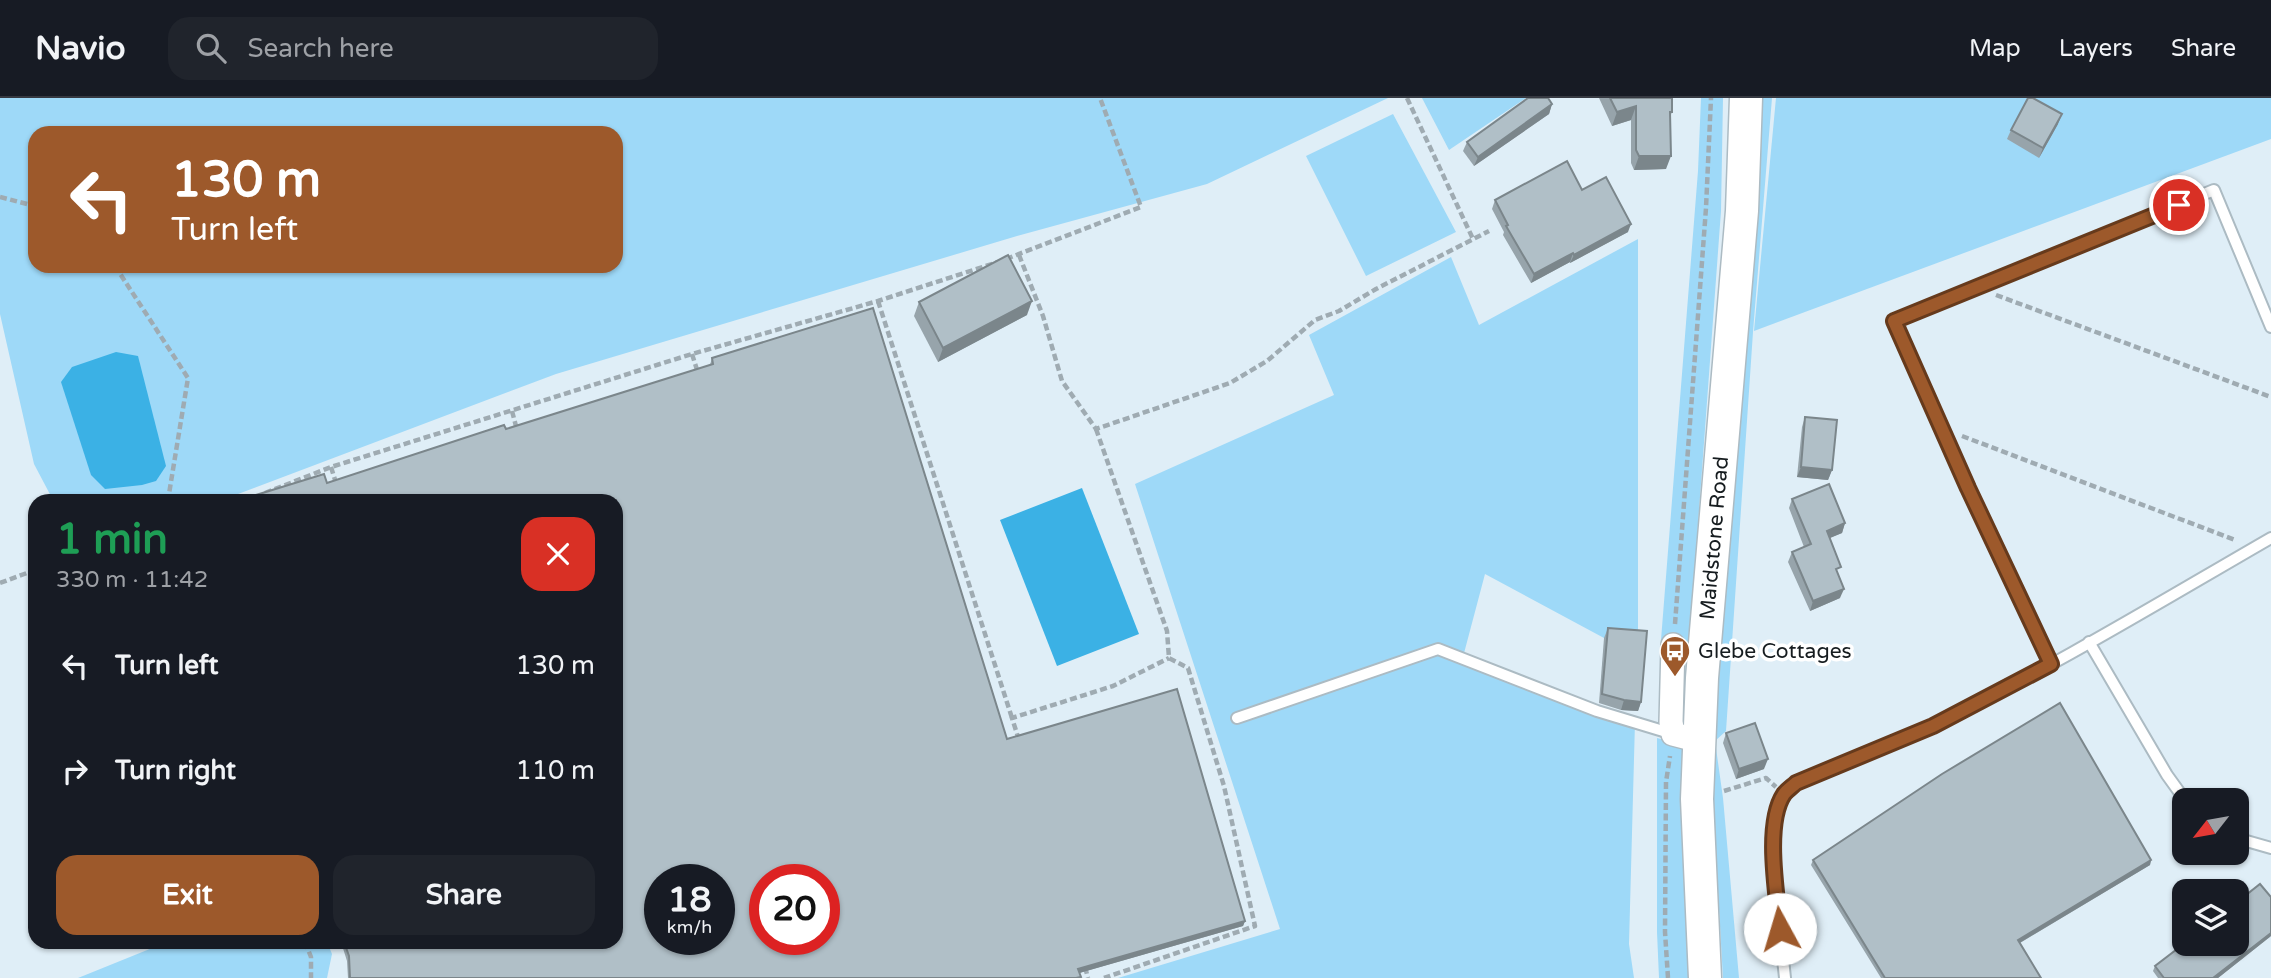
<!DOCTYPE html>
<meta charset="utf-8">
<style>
body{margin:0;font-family:"Varela Round",sans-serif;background:#20242c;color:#f1f3f6;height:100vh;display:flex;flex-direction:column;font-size:26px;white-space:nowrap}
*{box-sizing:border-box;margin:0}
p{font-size:23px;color:#9ea1a6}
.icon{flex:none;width:38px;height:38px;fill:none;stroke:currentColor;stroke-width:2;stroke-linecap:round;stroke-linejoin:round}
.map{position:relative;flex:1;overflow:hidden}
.panel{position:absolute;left:28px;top:396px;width:595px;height:455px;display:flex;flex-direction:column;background:#171b24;border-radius:21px;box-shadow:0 2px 5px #0004}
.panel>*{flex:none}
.hud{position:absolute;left:28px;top:28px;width:595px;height:147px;border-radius:21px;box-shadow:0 2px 5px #0004;background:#9d592b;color:#fff;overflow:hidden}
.needle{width:46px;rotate:239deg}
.fabs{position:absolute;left:2172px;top:690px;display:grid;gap:14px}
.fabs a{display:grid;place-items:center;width:77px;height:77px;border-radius:14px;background:#171b24;box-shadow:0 2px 5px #0004;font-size:35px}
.speed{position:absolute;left:644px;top:766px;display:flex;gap:14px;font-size:35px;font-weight:700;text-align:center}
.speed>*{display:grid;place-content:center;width:91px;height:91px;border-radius:50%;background:#171b24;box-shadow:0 2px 5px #0004;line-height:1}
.speed small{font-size:18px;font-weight:400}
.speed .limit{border:10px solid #d22;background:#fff;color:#111}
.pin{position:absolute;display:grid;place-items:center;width:60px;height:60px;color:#fff;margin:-30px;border:4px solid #fff;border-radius:50%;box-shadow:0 2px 7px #0007}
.me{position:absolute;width:77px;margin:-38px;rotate:354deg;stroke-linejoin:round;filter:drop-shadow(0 0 5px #0008)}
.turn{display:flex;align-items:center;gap:24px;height:147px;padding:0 28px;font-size:32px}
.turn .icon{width:91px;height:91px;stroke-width:2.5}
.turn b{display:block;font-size:49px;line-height:60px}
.round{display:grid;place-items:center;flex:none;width:74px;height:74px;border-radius:21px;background:#20242c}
.summary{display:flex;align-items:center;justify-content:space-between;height:119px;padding:0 28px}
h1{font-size:42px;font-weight:700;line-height:52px;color:#1e9e55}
.action{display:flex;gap:14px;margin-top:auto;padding:14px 28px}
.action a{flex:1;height:80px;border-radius:21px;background:#9d592b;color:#fff;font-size:28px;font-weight:700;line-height:80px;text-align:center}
.action a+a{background:#20242c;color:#f1f3f6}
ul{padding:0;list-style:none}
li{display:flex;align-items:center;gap:21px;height:105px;padding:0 28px}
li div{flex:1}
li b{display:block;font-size:26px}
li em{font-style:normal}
header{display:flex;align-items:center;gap:42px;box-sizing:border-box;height:98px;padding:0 35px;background:#171b24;border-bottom:2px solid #363941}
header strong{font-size:33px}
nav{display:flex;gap:38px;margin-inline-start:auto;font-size:24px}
.search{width:490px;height:63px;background:#20242c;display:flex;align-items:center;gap:18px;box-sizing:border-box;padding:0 24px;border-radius:21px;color:#9ea1a6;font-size:26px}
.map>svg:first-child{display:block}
.green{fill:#9ed9f8;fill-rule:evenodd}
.water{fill:#3bb1e5}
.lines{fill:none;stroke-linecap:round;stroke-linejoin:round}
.service-casing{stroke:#acbbc3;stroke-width:14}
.minor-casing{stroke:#acbbc3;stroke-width:26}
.secondary-casing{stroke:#acbbc3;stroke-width:35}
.path{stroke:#9fabb2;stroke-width:4.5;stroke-dasharray:7 3.5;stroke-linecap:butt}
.service{stroke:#fff;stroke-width:10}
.minor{stroke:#fff;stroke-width:23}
.secondary{stroke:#fff;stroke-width:32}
.wall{fill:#97a4ab}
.shaded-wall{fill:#7b868b}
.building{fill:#b0bfc7;stroke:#7b868b;stroke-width:2;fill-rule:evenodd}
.route-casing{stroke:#663a1c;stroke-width:18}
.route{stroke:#9d592b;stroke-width:12}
.labels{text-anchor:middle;stroke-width:7;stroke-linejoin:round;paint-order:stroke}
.street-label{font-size:21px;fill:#161c1f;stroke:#fff}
.poi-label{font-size:21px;fill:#161c1f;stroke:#fff;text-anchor:start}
</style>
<header>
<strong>Navio</strong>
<div class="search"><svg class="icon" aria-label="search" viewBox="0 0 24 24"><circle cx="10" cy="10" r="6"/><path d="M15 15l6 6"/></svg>Search here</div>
<nav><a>Map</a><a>Layers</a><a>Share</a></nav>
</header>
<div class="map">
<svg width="2271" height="880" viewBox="0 0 2271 880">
<rect width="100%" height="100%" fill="#dfeef7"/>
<!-- green -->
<g class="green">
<path d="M 0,0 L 1388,0 L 1207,86 L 1017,138 L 556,276 L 222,402 L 53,402 L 34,366 L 0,216 ZM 35,35 L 616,35 L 616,168 L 35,168 Z"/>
<path d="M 1422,0 L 1526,0 L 1449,52 Z"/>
<path d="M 1701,0 L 1723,0 L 1721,113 L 1689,549 L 1661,542 L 1698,73 Z"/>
<path d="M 1763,0 L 1772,0 L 1753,234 L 1726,633 L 1715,643 L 1723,700 L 1739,880 L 1723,880 L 1713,707 L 1714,649 L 1725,476 L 1756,124 Z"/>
<path d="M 1776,0 L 2271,0 L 2271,41 L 1754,233 Z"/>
<path d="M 1393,16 L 1456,134 L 1366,178 L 1306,58 Z"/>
<path d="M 1638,141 L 1638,543 L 1604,540 L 1485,476 L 1463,559 L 1635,624 L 1629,846 L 1634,880 L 1118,880 L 1280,831 L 1135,386 L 1334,297 L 1309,237 L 1451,159 L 1479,227 Z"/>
<path d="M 1657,640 L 1683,647 L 1689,880 L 1659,880 L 1657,834 Z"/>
<path d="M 167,844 L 327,844 L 332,856 L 327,880 L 78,880 Z"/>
</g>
<!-- water -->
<g class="water">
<path d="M 116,254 L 138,258 L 166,368 L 156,383 L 142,387 L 105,391 L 91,377 L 61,284 L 72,269 Z"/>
<path d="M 1082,390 L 1139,536 L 1057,568 L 1000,422 Z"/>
</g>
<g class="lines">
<!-- service casing -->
<g class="service-casing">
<g id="service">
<path d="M 2089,544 L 2167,677 L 2185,702"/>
<path d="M 2051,566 L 1968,390 L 1893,223 L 2214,92 L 2271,229"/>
<path d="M 1237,620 L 1438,551 L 1597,613 L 1673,636"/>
<path d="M 2236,740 L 2271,750"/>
<path d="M 1785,880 C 1781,836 1765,751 1778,711 C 1782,700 1788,693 1796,685 C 1842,665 1889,649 1934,627 C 2050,571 2160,504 2271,440"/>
</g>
</g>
<!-- minor casing -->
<g class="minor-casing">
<path id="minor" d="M 1673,547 L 1671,624 L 1673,636 L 1700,643"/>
</g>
<!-- secondary casing -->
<g class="secondary-casing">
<path id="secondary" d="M 1705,880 L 1697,701 L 1702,580 L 1742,113 L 1746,0"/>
</g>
<!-- path -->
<g class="path">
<path d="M 1407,0 L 1473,141"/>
<path d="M 0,99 L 35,108"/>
<path d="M 1019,157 L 1043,218 L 1062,283 L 1096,331 L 1230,285 L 1267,263 L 1315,222 L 1339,213 L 1376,191 L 1489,133"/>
<path d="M 1006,161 L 1141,109 L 1100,0"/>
<path d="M 115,168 L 188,280 L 168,402"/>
<path d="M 1996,197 L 2271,299"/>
<path d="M 878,203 L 1012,620"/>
<path d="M 692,256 L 698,275"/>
<path d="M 512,313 L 517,332"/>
<path d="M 1096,331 L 1167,533 L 1169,560 L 1188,570 L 1224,688 L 1255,828 L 1104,880"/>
<path d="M 1962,338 L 2235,442"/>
<path d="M 331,369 L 336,385"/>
<path d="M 265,395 L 331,369 L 692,256 L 878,203 L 998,164"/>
<path d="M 0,485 L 35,472"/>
<path d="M 1675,526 L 1706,110 L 1711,0"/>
<path d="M 1019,642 L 1012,620 L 1113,588 L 1169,560"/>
<path d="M 1724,693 L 1766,680 L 1776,689"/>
<path d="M 305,844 L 311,859 L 311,880"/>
<path d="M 1085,869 L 1088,880"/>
<path d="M 1668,880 L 1665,834 L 1666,684 L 1670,658"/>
</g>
<!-- service -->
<use href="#service" class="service"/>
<!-- minor -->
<use href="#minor" class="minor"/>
<!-- secondary -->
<use href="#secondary" class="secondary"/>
</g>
<!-- wall -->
<g class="wall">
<path d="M 1599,0 L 1672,0 L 1672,14 L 1670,19 L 1666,71 L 1634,72 L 1631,65 L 1631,22 L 1612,28 Z"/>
<path d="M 1552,6 L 1549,16 L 1474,68 L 1463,53 L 1467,44 Z"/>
<path d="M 2058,26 L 2039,60 L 2007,41 L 2011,32 Z"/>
<path d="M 1582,92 L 1628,134 L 1570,165 L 1570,164 L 1531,185 L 1503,137 L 1504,134 L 1492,111 L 1495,102 Z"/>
<path d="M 919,204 L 1027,217 L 938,264 L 914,218 Z"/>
<path d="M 712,260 L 1007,641 L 1245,823 L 1243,828 L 1079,875 L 1080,880 L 348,880 L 347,863 L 341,844 L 616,844 L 327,385 L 506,331 L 710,267 Z"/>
<path d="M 1805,319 L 1832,372 L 1828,382 L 1797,379 L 1802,329 Z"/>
<path d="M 1792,401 L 1845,425 L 1842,435 L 1829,440 L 1838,477 L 1840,500 L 1810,513 L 1788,464 L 1792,454 L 1804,449 L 1789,410 Z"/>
<path d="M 1608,530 L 1641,604 L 1638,613 L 1621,612 L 1599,605 L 1604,540 Z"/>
<path d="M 1726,635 L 1764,671 L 1736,681 L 1723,645 Z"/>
<path d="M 1813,762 L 2151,762 L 2150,767 L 2020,845 L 2041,880 L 1881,880 L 1811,767 Z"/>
<path d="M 2271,838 L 2218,880 L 2158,880 L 2153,873 L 2155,868 Z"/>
</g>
<!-- shaded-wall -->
<g class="shaded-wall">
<path d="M 1552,6 L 1549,16 L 1474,68 L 1478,59 Z"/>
<path d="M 1636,8 L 1631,22 L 1612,28 L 1617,14 Z"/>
<path d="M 2062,16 L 2058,26 L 2039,60 L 2043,50 Z"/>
<path d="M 1639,58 L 1671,58 L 1666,71 L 1634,72 Z"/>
<path d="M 1631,126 L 1628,134 L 1570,165 L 1574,157 Z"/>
<path d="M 1573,155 L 1570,164 L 1531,185 L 1534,176 Z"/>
<path d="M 1032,203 L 1027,217 L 938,264 L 943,250 Z"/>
<path d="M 1801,369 L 1832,372 L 1828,382 L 1797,379 Z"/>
<path d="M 1845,425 L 1842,435 L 1823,443 L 1827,433 Z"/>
<path d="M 1844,491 L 1840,500 L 1810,513 L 1813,503 Z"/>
<path d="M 1624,602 L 1641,604 L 1638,613 L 1621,612 Z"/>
<path d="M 1768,661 L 1764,671 L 1736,681 L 1739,671 Z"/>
<path d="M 2151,762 L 2150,767 L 2016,847 L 2018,842 Z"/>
<path d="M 1245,823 L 1243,828 L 1076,876 L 1078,871 Z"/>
<path d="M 2271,835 L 2271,838 L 2218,880 L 2213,880 Z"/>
</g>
<!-- building -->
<g class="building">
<path d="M 1528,0 L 1548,0 L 1552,6 L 1478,59 L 1467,44 Z"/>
<path d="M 1610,0 L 1672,0 L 1672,14 L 1670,14 L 1671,58 L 1639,58 L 1636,52 L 1636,8 L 1617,14 Z"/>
<path d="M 2028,0 L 2033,0 L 2062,16 L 2043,50 L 2011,32 Z"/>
<path d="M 1567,63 L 1582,92 L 1606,79 L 1631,126 L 1574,157 L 1573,155 L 1534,176 L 1506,128 L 1508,127 L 1495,102 Z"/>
<path d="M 1008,157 L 1032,203 L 943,250 L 919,204 Z"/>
<path d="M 873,210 L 1007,641 L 1177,591 L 1245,823 L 1078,871 L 1081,879 L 1076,880 L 350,880 L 349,858 L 344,844 L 616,844 L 616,402 L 240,402 L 324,376 L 327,385 L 504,327 L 506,331 L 713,266 L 712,260 ZM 660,782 L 719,782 L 719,842 L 660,842 ZM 765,782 L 824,782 L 824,842 L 765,842 Z"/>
<path d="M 1805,319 L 1837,322 L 1832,372 L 1801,369 Z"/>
<path d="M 1829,386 L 1845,425 L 1827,433 L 1841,469 L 1836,471 L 1844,491 L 1813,503 L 1792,454 L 1811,446 L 1792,401 Z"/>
<path d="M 1608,530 L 1647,533 L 1641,604 L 1624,602 L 1602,596 Z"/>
<path d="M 2060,605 L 2151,762 L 2018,842 L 2041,880 L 1885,880 L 1813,762 L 1942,676 Z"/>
<path d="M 1755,625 L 1768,661 L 1739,671 L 1726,635 Z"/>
<path d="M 2260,786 L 2271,799 L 2271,835 L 2213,880 L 2164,880 L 2155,868 L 2185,845 L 2236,845 L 2236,805 Z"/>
</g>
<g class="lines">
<!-- route casing -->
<g class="route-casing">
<path id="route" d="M 1780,831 C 1777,797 1764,726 1784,696 C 1787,692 1793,688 1796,685 L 1933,628 L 2051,566 L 1968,390 L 1894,223 L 2179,107"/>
</g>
<!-- route -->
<use href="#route" class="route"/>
</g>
<!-- icons -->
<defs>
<g id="bus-pin" transform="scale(1.575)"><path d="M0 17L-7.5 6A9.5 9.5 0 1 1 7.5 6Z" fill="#9d592b" stroke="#fff"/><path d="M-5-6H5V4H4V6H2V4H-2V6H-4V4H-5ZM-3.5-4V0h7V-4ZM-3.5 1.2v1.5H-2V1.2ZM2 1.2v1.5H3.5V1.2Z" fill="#fff"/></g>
</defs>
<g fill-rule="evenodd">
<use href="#bus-pin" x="1675" y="553"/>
</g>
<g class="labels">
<!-- street labels -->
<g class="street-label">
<text transform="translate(1714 440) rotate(-85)" y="7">Maidstone Road</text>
</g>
<!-- poi labels -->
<g class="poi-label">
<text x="1698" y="560">Glebe Cottages</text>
</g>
</g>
</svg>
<div class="fabs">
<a><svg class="needle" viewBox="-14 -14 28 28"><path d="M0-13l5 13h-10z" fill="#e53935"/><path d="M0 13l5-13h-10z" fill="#9ea1a6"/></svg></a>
<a><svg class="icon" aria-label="layers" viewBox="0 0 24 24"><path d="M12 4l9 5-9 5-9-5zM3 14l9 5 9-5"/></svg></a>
</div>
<div class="speed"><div>18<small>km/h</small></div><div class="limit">20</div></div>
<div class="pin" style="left:2179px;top:107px;background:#d93025"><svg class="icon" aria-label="arrive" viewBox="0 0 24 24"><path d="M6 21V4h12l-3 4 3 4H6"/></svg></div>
<svg class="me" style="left:1780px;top:831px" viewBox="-20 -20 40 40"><circle r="19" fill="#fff"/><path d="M0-13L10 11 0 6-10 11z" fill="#9d592b"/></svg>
<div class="hud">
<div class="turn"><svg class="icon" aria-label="left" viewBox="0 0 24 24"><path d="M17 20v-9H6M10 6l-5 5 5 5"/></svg><div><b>130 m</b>Turn left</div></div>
</div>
<section class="panel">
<div class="summary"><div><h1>1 min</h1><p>330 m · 11:42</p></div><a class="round" style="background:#d93025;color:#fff"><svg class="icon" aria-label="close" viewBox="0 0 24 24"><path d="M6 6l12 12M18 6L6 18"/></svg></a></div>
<ul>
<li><svg class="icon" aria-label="left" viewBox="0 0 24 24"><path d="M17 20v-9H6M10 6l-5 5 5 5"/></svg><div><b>Turn left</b></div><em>130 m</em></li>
<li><svg class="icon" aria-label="right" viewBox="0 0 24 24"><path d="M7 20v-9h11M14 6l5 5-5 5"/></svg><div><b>Turn right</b></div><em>110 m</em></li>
</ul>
<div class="action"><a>Exit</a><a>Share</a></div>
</section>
</div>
